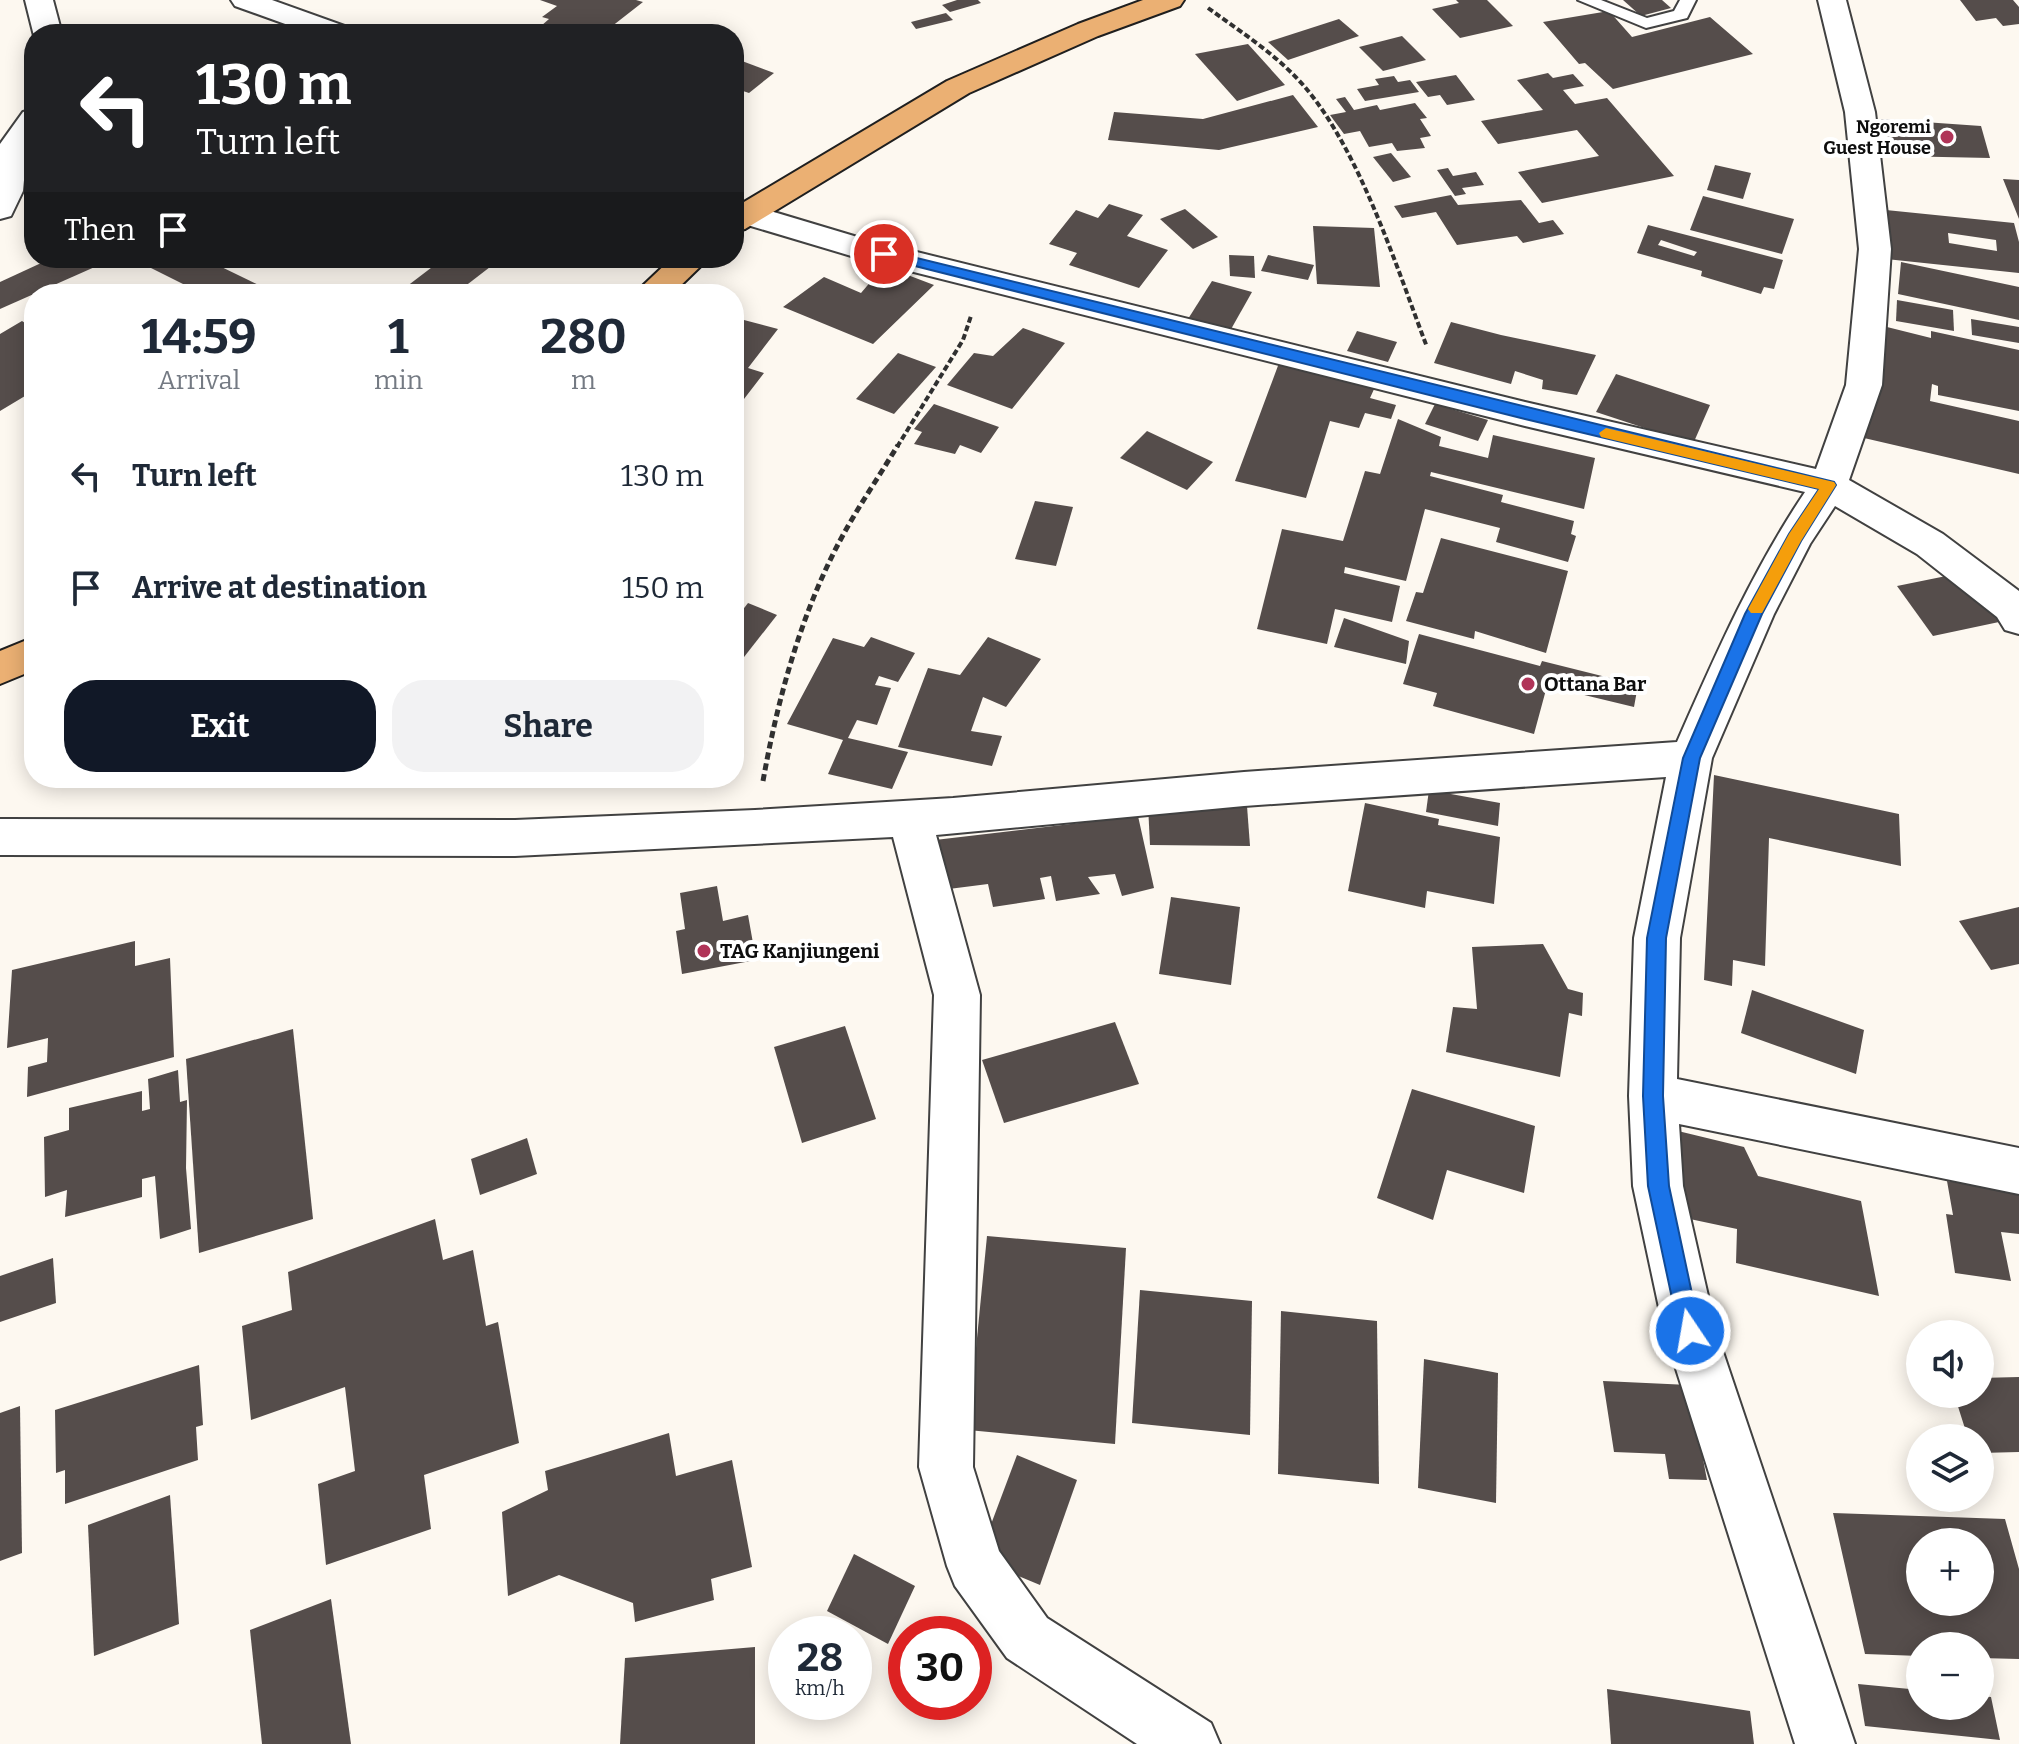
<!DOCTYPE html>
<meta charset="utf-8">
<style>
body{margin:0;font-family:Bitter,serif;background:#f2f2f3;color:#1f2937;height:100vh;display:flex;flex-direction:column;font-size:30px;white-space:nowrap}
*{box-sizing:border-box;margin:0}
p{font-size:26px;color:#747a83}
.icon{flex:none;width:44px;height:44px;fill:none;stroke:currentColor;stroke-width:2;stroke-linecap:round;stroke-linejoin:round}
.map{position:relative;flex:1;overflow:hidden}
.drawer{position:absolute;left:24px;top:284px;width:720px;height:504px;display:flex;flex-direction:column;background:#fff;border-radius:32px;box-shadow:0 4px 20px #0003}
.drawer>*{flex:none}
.top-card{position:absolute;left:24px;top:24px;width:720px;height:244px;border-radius:32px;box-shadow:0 4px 20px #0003;background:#202124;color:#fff;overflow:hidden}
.buttons{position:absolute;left:1906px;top:1320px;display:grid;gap:16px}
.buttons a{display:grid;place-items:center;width:88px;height:88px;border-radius:50%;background:#fff;box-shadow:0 4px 20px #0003;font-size:40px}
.speed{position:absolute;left:768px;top:1616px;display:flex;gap:16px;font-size:40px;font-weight:700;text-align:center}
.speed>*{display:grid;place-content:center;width:104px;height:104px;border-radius:50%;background:#fff;box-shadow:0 4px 20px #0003;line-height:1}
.speed small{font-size:20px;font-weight:400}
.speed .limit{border:12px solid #d22;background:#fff;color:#111}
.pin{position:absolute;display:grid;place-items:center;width:68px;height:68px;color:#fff;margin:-34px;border:4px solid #fff;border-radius:50%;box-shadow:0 2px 8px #0007}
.me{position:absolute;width:88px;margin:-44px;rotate:348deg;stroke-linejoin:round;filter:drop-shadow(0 0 6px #0008)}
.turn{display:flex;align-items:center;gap:28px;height:168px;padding:0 40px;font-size:36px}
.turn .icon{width:104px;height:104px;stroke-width:2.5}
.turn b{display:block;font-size:56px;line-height:68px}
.then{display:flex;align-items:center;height:76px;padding:0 40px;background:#0003;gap:16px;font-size:30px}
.eta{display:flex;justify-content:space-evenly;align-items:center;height:136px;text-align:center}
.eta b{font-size:48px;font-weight:700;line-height:56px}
.button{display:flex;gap:16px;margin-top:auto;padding:16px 40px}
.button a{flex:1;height:92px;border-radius:32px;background:#111827;color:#fff;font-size:32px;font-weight:700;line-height:92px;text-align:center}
.button a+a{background:#f2f2f3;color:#1f2937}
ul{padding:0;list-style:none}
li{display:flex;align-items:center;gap:24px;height:112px;padding:0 40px}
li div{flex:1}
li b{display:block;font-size:30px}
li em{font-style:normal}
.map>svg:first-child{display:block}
.building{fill:#554d4b;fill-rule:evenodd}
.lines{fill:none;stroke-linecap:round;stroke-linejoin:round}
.service-casing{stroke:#414141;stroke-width:4}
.minor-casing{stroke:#414141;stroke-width:4}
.primary-casing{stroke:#1f1f1f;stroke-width:4}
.path-far1{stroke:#303030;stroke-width:4;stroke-dasharray:6 3;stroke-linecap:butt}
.path{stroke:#303030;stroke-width:5;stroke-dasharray:7 4;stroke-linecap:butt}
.service{fill:#fff;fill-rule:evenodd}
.minor{fill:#fff;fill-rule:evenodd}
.primary{fill:#ebb073;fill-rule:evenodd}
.route{fill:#1a73e8;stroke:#114b97;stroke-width:2}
.slow{fill:#f59e0b}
.poi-dot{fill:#b03458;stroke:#fff;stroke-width:3}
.labels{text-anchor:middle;stroke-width:8;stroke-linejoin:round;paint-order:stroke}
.far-poi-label{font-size:18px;font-weight:bold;fill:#0e0e0e;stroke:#fff;text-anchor:end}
.poi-label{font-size:20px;font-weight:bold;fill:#0e0e0e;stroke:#fff;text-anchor:start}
</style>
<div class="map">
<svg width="2019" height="1744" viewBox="0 0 2019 1744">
<rect width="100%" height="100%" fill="#fdf8f0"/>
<!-- building -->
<g class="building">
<path d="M 540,0 L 636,0 L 643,2 L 602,34 L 589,34 L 567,26 L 560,32 L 541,26 L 549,19 L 542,17 L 557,6 Z"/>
<path d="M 957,0 L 978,0 L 981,3 L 950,12 L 942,5 Z"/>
<path d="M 1456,0 L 1487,0 L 1513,26 L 1460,38 L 1432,9 L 1459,3 Z"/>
<path d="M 1623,0 L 1662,0 L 1671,8 L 1641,16 Z"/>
<path d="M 1960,0 L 2013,0 L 2019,7 L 2019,24 L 2003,26 L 1996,18 L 1976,21 Z"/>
<path d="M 1609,11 L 1632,37 L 1710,17 L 1753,54 L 1613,89 L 1585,63 L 1579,64 L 1543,22 Z"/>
<path d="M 946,13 L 953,20 L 916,29 L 911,22 Z"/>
<path d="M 1339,19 L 1359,36 L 1288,60 L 1268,42 Z"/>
<path d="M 1402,36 L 1426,60 L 1383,71 L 1359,47 Z"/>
<path d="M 1248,44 L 1285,85 L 1237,101 L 1195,54 Z"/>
<path d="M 734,58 L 774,73 L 749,93 L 734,88 Z"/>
<path d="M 1548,73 L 1553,78 L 1573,74 L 1584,86 L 1563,90 L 1575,104 L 1607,98 L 1674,176 L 1542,203 L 1518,172 L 1599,156 L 1577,130 L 1498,144 L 1481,121 L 1543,110 L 1517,80 Z"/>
<path d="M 1456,75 L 1475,100 L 1447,105 L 1440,95 L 1428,97 L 1416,82 Z"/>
<path d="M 1394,76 L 1398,82 L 1410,80 L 1419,92 L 1365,101 L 1357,89 L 1379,85 L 1375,79 Z"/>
<path d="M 1293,95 L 1318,127 L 1219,150 L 1108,140 L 1114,112 L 1203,119 Z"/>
<path d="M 1345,97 L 1354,110 L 1377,105 L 1380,110 L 1415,103 L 1427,118 L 1420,119 L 1431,136 L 1420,138 L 1425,148 L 1397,151 L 1392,143 L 1369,147 L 1360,131 L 1344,134 L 1330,115 L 1346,112 L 1336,99 Z"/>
<path d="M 1881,119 L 1981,126 L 1990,158 L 1895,156 Z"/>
<path d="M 1391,153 L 1411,177 L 1393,182 L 1373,157 Z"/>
<path d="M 1715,165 L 1751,173 L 1743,199 L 1707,190 Z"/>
<path d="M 1448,168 L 1453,176 L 1476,172 L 1484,185 L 1462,188 L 1466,194 L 1455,196 L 1437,170 Z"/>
<path d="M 2003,179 L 2019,180 L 2019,219 Z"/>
<path d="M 1451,195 L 1458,205 L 1521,200 L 1539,223 L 1553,220 L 1564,234 L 1523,243 L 1517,236 L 1457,245 L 1436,212 L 1402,218 L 1394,206 Z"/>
<path d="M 1703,196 L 1794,219 L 1782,254 L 1690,230 Z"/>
<path d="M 1109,204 L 1143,215 L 1127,236 L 1168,250 L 1139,288 L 1069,265 L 1077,253 L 1049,244 L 1076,210 L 1098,218 Z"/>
<path d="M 1185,209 L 1218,237 L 1193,249 L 1160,219 Z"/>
<path d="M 1876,209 L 2014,223 L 2019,242 L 2019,273 L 1886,259 ZM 1948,233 L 1996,240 L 1997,251 L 1949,243 Z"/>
<path d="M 1648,225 L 1783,260 L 1774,289 L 1764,287 L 1761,294 L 1701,276 L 1702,271 L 1637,253 ZM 1661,240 L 1697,252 L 1694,256 L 1658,245 Z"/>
<path d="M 1313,226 L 1374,228 L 1380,287 L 1317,284 Z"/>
<path d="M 1229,255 L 1254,256 L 1255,278 L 1230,276 Z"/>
<path d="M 1268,255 L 1314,265 L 1308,280 L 1261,271 Z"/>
<path d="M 52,258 L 115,258 L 0,309 L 0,282 Z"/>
<path d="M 131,258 L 203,258 L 277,294 L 203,294 Z"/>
<path d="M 444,258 L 471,258 L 490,267 L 455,294 L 410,294 L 402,290 Z"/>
<path d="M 1901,262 L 2019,287 L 2019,320 L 1898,294 Z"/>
<path d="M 884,266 L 934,285 L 873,344 L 783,307 L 824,277 L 861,293 Z"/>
<path d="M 1212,281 L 1252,292 L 1230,331 L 1188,319 Z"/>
<path d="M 1897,300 L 1953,310 L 1954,331 L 1896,321 Z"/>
<path d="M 1971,319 L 2019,327 L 2019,343 L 1972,335 Z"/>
<path d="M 744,320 L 778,329 L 748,368 L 764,373 L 734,412 L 734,333 Z"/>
<path d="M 22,321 L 34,329 L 34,401 L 25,396 L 0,411 L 0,334 Z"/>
<path d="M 1451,322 L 1501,335 L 1596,355 L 1577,395 L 1542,389 L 1543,380 L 1515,371 L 1511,384 L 1434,363 Z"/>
<path d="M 1883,326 L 1931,338 L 1931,331 L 2019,350 L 2019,411 L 1938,395 L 1938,386 L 1932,384 L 1930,401 L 2019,421 L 2019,474 L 1864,438 L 1870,388 Z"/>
<path d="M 1023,328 L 1065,343 L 1012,409 L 947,385 L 974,353 L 993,356 Z"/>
<path d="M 1357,331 L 1397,342 L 1388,362 L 1347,351 Z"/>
<path d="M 898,353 L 936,367 L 894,414 L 856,399 Z"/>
<path d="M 1279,363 L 1375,387 L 1370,398 L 1396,405 L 1391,419 L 1365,413 L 1359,428 L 1330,421 L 1306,498 L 1235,481 Z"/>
<path d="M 1616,374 L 1710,405 L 1693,444 L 1596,412 Z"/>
<path d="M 934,404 L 999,427 L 981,453 L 960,445 L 955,454 L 914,444 L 922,432 L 914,429 Z"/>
<path d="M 1435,404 L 1488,420 L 1478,441 L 1425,424 Z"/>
<path d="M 1398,419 L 1441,437 L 1439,446 L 1488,458 L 1493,435 L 1595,458 L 1584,509 L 1431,472 L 1430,476 L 1503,495 L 1501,502 L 1574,521 L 1571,534 L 1576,536 L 1568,562 L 1496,542 L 1500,528 L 1425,509 L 1406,581 L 1345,567 L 1344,573 L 1400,586 L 1392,622 L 1335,609 L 1327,644 L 1257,629 L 1282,529 L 1343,541 L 1365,471 L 1380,474 Z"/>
<path d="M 1147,431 L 1213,462 L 1187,490 L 1120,458 Z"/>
<path d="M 1035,501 L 1073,507 L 1056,566 L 1015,559 Z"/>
<path d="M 1441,538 L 1568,571 L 1546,653 L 1475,631 L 1474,639 L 1406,621 L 1416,592 L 1423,593 Z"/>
<path d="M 1961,573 L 1999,622 L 1933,636 L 1897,586 Z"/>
<path d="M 748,603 L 777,615 L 737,666 L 734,665 L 734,621 Z"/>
<path d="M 1344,618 L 1409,641 L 1406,664 L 1334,647 Z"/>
<path d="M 1419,634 L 1540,666 L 1542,661 L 1638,685 L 1634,707 L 1547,686 L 1534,734 L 1433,706 L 1437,693 L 1403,684 Z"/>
<path d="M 871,637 L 915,653 L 898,682 L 879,676 L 875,685 L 891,688 L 877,725 L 857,720 L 848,738 L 908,752 L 892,789 L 828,774 L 843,740 L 787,724 L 833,638 L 864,647 Z"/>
<path d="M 988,637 L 1041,659 L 1006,707 L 983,697 L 971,731 L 1002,736 L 992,766 L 898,747 L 928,668 L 960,675 Z"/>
<path d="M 1714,775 L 1899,814 L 1901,866 L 1769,838 L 1765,966 L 1733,960 L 1732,986 L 1704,980 Z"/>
<path d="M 497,778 L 556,778 L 554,785 Z"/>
<path d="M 1429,790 L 1500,803 L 1498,826 L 1426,812 Z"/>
<path d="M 1365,803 L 1439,819 L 1438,825 L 1500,837 L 1494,904 L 1427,891 L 1425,908 L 1348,891 Z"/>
<path d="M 1148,805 L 1247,806 L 1250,846 L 1150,845 Z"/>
<path d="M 1138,816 L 1154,888 L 1122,896 L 1115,874 L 1088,877 L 1100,894 L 1056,901 L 1051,876 L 1040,878 L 1045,899 L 993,907 L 988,884 L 941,890 L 935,840 Z"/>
<path d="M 717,886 L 723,921 L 748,915 L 756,960 L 682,974 L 676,931 L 685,929 L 680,893 Z"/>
<path d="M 1171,897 L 1240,907 L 1231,985 L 1159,974 Z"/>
<path d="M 2019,907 L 2019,964 L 1991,970 L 1959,921 Z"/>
<path d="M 135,941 L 135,966 L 170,958 L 174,1057 L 27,1097 L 28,1067 L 47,1062 L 48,1038 L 7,1048 L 12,970 Z"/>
<path d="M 1543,944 L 1568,989 L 1583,993 L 1582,1016 L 1569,1013 L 1560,1077 L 1446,1052 L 1453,1007 L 1477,1009 L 1472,947 Z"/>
<path d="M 1752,990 L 1864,1030 L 1856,1074 L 1741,1033 Z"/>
<path d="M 1115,1022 L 1139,1084 L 1004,1123 L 982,1060 Z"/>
<path d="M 845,1026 L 876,1119 L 802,1143 L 774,1047 Z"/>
<path d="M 293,1029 L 313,1219 L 199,1253 L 186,1059 Z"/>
<path d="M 178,1070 L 180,1102 L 187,1100 L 186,1168 L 191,1229 L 160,1239 L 155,1176 L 142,1179 L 142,1197 L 65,1217 L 67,1190 L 45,1197 L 44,1137 L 69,1130 L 69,1108 L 142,1091 L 142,1111 L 150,1109 L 148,1079 Z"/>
<path d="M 1412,1089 L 1535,1126 L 1524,1193 L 1447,1170 L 1433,1220 L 1377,1198 Z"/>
<path d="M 1678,1131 L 1744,1147 L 1758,1176 L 1861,1201 L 1879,1296 L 1736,1263 L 1737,1229 L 1671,1215 Z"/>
<path d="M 527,1138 L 537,1174 L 480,1195 L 471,1159 Z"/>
<path d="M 1947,1181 L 2019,1191 L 2019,1234 L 2001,1232 L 2011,1281 L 1955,1273 L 1946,1214 L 1953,1215 Z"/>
<path d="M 435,1219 L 443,1260 L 473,1250 L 486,1326 L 498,1322 L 519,1443 L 424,1475 L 431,1529 L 326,1565 L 318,1484 L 355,1471 L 345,1387 L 251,1420 L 242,1326 L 292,1310 L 288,1272 Z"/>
<path d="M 987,1236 L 1126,1248 L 1115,1444 L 968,1430 Z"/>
<path d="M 53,1258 L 56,1303 L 0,1322 L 0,1276 Z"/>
<path d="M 1140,1290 L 1252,1301 L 1250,1435 L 1132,1423 Z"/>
<path d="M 1281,1311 L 1377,1321 L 1379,1484 L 1278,1474 Z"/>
<path d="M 1424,1359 L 1498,1373 L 1496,1503 L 1418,1488 Z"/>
<path d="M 199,1365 L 203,1425 L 196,1427 L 198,1460 L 65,1504 L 65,1470 L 56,1473 L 55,1410 Z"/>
<path d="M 2019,1377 L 2019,1452 L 1980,1453 L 1980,1438 L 1968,1438 L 1954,1394 L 1980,1394 L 1980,1378 Z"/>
<path d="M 1603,1381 L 1689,1385 L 1707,1480 L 1669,1479 L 1665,1454 L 1614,1452 Z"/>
<path d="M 20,1406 L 22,1553 L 0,1561 L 0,1413 Z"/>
<path d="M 669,1433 L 676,1476 L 732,1460 L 752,1567 L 711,1579 L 714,1600 L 635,1622 L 633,1603 L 559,1575 L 508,1596 L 502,1512 L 548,1490 L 545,1471 Z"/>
<path d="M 1017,1455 L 1077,1480 L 1040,1585 L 978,1559 Z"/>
<path d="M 170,1495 L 179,1624 L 94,1656 L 88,1525 Z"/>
<path d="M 1833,1513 L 2005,1519 L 2019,1569 L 2019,1659 L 1980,1658 L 1980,1646 L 1920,1646 L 1920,1656 L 1865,1654 ZM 1920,1542 L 1980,1542 L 1980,1602 L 1920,1602 Z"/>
<path d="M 854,1554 L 915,1586 L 888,1644 L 827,1611 Z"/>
<path d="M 331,1599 L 351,1744 L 262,1744 L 250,1630 Z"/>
<path d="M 755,1647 L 755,1744 L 620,1744 L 625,1658 Z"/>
<path d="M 1858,1684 L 1920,1690 L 1920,1706 L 1980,1706 L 1980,1696 L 1991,1697 L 2000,1740 L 1865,1726 Z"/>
<path d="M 1607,1689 L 1750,1711 L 1754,1744 L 1611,1744 Z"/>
</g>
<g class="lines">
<!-- service casing -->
<g class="service-casing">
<path id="service" d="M 1578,0 L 1601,0 L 1647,18 L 1674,11 L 1680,0 L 1696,0 L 1687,18 L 1646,28 Z"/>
</g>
<!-- minor casing -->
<g class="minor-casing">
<g id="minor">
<path d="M 25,0 L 53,0 L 62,34 L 34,36 Z"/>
<path d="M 231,0 L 272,0 L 350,28 L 355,34 L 313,34 L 235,6 Z"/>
<path d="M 1818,0 L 1846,0 L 1875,112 L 1891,249 L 1882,385 L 1849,480 L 1943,534 L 2019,591 L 2019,634 L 2005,630 L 1997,617 L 1917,554 L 1835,506 L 1810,544 L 1774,614 L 1712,758 L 1680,938 L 1677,1079 L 2019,1148 L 2019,1194 L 1679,1124 L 1683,1186 L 1716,1331 L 1855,1744 L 1795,1744 L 1664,1331 L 1633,1186 L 1629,1096 L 1634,938 L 1666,777 L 1244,806 L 936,835 L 980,995 L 973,1467 L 999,1551 L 1047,1618 L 1211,1723 L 1220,1744 L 1137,1744 L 1007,1658 L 955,1586 L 947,1566 L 919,1467 L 934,995 L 893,837 L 515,856 L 0,855 L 0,819 L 515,820 L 755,810 L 953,798 L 1244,772 L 1677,742 C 1715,656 1752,571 1805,492 L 1525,426 L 858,258 L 734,221 L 734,200 L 864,239 L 1525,402 L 1816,469 L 1846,385 L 1859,249 L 1845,112 Z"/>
<path d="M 34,109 L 34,139 L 26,158 L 23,191 L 11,216 L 0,219 L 0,144 L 23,112 Z"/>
</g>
</g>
<!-- primary casing -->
<g class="primary-casing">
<g id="primary">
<path d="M 1143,0 L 1184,0 L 1180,6 L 1098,36 L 969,93 L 745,229 L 734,232 L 734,208 L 947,81 L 1078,24 Z"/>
<path d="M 672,258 L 709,258 L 672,294 L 634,294 Z"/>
<path d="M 34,637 L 34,670 L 0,684 L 0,651 Z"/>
</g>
</g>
<!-- path-far1 -->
<g class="path-far1">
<path d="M 1208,8 C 1241,32 1277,55 1304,86 C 1360,151 1396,266 1427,347"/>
<path d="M 897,447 L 963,340 L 971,316"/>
</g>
<!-- path -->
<path class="path" d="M 763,781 C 778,697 802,610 843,535 C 860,504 880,475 898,445"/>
<!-- service -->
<use href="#service" class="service"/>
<!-- minor -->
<use href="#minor" class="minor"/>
<!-- primary -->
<use href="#primary" class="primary"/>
</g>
<!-- route -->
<path class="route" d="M 884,250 L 1834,482 L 1836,485 L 1801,541 L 1762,614 L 1700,758 L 1666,938 L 1663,1096 L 1669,1186 L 1700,1331 L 1697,1339 L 1690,1342 L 1682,1339 L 1679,1331 L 1648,1186 L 1643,1096 L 1647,938 L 1683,758 L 1745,614 L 1789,534 L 1819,489 L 1525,419 L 879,257 L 879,251 Z"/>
<!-- slow -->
<path class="slow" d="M 1606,428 L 1834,482 L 1836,485 L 1801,541 L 1762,613 L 1751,613 L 1748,609 L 1789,534 L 1819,489 L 1601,437 L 1599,433 Z"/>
<!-- markers -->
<g class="poi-dot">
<circle cx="1947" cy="137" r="8"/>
<circle cx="1528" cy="684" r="8"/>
<circle cx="704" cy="951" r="8"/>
</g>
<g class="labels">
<!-- far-poi labels -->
<g class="far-poi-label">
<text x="1931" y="133">Ngoremi<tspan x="1931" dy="21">Guest House</tspan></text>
</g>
<!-- poi labels -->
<g class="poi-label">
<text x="1544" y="691">Ottana Bar</text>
<text x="720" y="958">TAG Kanjiungeni</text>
</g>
</g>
</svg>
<div class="buttons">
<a><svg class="icon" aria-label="sound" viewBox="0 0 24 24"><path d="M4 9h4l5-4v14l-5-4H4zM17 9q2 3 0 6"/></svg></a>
<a><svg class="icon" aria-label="layers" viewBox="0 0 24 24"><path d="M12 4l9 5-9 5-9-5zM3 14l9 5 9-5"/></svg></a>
<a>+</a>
<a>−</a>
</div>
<div class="speed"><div>28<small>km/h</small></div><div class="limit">30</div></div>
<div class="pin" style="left:884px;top:254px;background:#d93025"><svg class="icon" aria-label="arrive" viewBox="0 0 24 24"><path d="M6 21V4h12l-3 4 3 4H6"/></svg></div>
<svg class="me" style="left:1690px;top:1331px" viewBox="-20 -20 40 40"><circle r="17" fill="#1a73e8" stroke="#fff" stroke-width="3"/><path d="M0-11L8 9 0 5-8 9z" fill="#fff"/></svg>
<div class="top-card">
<div class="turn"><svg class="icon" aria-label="left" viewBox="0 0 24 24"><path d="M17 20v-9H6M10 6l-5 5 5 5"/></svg><div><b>130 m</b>Turn left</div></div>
<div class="then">Then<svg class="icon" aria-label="arrive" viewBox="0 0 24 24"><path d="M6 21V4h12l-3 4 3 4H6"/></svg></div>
</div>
<section class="drawer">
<div class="eta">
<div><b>14:59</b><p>Arrival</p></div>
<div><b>1</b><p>min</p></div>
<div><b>280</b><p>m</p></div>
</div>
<ul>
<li><svg class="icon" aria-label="left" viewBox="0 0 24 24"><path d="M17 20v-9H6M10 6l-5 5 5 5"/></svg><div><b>Turn left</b></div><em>130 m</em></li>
<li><svg class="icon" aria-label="arrive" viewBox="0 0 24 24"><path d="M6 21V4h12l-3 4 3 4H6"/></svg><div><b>Arrive at destination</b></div><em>150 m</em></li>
</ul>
<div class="button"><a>Exit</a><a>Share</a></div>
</section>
</div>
